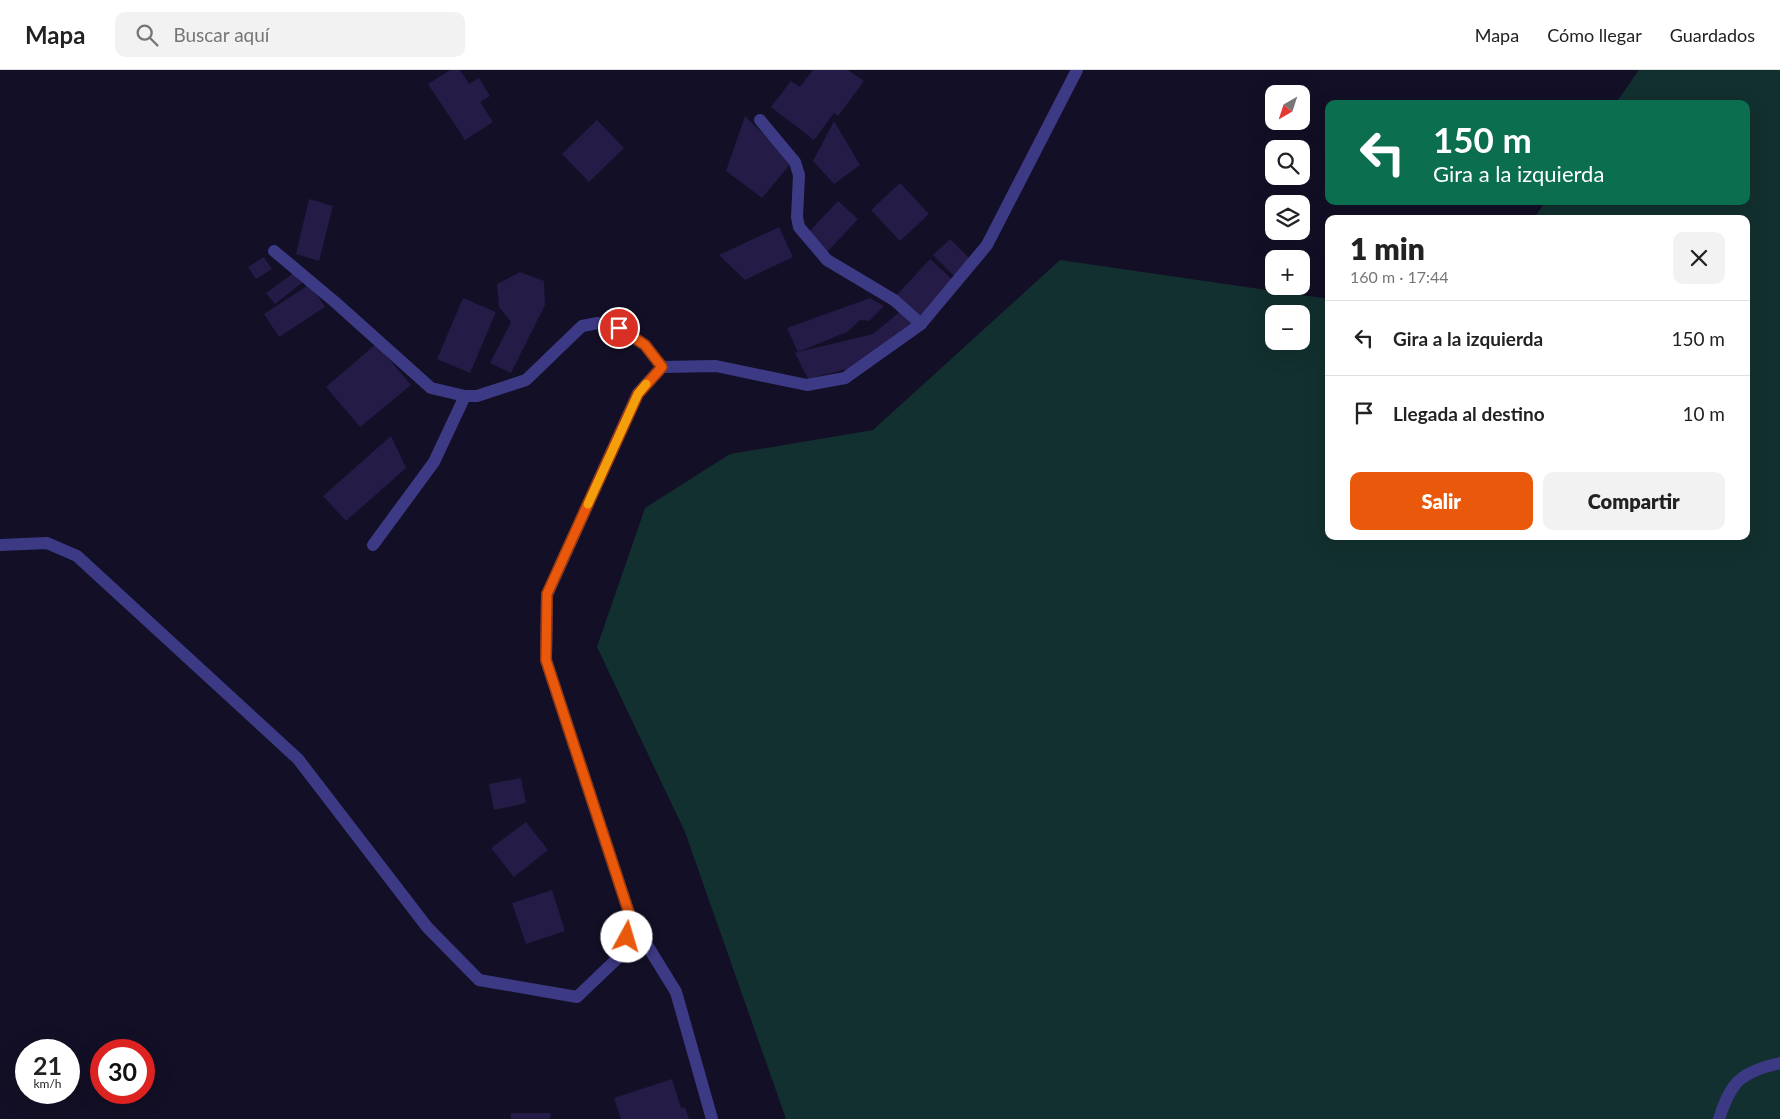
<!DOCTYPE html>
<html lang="es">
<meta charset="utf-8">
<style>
body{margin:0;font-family:Lato,sans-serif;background:#f2f2f2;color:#222;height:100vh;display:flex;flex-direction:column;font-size:19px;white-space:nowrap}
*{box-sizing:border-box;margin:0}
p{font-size:16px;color:#767676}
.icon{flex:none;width:28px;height:28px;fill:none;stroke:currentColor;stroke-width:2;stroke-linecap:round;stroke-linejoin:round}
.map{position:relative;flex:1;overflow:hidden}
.side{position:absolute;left:1325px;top:145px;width:425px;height:325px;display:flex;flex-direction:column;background:#fff;border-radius:10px;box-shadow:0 5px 20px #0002}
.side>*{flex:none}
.banner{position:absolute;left:1325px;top:30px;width:425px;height:105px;border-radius:10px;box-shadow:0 5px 20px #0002;background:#0b6e4f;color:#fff;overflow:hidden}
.needle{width:32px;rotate:219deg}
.tools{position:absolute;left:1265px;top:15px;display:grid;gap:10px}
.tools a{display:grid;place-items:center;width:45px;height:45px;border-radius:10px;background:#fff;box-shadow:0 5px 20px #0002;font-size:25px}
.speed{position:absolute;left:15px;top:969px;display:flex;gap:10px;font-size:25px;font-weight:700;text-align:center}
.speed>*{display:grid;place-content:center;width:65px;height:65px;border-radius:50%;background:#fff;box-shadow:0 5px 20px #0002;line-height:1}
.speed small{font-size:12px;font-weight:400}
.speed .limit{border:8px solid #d22;background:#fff;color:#111}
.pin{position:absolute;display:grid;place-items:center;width:42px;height:42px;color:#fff;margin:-21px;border:2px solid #fff;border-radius:50%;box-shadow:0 1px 5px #0007}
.me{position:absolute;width:55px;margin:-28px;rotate:6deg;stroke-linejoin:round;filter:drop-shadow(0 0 4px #0008)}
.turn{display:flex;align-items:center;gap:18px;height:105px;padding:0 25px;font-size:22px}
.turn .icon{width:65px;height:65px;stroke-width:2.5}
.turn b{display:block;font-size:35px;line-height:42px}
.round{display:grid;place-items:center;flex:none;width:52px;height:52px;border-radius:10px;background:#f2f2f2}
.overview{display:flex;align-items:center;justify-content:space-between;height:85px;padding:0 25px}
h1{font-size:30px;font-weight:800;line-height:38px}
.cta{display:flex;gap:10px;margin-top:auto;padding:10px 25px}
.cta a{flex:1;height:58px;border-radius:10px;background:#ea580c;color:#fff;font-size:20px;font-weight:800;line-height:58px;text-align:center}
.cta a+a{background:#f2f2f2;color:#222}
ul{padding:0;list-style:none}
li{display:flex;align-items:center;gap:15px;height:75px;padding:0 25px;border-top:1px solid #e0e0e0}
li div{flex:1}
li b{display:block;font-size:19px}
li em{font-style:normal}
header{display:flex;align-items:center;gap:30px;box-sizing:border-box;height:70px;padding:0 25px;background:#fff;border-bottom:1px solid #e0e0e0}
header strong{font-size:24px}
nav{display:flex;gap:28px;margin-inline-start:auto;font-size:18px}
.search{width:350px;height:45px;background:#f2f2f2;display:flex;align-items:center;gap:12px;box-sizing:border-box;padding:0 18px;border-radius:10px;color:#767676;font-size:19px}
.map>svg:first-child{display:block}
.green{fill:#12302f;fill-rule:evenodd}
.building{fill:#241b47}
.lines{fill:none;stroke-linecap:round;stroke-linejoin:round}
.minor{stroke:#3d3a85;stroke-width:12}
.route-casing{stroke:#983908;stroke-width:12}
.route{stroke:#ea580c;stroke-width:9}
.slow{stroke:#f59e0b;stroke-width:9}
</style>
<header>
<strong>Mapa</strong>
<div class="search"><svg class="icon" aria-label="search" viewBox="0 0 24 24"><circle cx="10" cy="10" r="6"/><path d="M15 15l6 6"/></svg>Buscar aquí</div>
<nav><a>Mapa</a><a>Cómo llegar</a><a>Guardados</a></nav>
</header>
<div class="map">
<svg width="1780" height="1049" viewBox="0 0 1780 1049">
<rect width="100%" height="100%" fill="#130f26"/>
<!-- green -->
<path class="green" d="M 1639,0 L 1780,0 L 1780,1049 L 786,1049 L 685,762 L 597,577 L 645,438 L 730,384 L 873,360 L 1060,190 L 1329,229 L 1329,466 L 1746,466 L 1746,149 L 1533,149 L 1546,131 L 1746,131 L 1746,34 L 1615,34 ZM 1274,244 L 1301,244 L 1301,271 L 1274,271 Z"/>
<!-- building -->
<g class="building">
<path d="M 450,0 L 460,0 L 469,14 L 479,8 L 490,26 L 480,32 L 493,52 L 465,70 L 428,14 Z"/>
<path d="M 813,0 L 848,0 L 864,11 L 838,46 L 834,43 L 814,70 L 771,37 L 791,11 L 800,17 Z"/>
<path d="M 745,46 L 792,92 L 762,128 L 726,101 Z"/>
<path d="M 597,50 L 624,78 L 589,112 L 562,84 Z"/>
<path d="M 834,51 L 860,95 L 834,114 L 813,91 Z"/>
<path d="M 900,113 L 929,144 L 900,171 L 871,140 Z"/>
<path d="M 309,129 L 333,136 L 319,191 L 296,184 Z"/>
<path d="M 838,131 L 858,149 L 827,182 L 807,164 Z"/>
<path d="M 779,157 L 793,187 L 745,210 L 719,185 Z"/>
<path d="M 950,169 L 973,192 L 956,208 L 933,185 Z"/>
<path d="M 264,187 L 272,199 L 256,209 L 248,197 Z"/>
<path d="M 930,189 L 953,210 L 918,248 L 895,227 Z"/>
<path d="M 295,202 L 303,212 L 275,234 L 266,223 Z"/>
<path d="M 520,202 L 544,211 L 545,235 L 511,303 L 490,293 L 511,252 L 499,237 L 497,214 Z"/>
<path d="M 310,214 L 325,237 L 279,267 L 264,244 Z"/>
<path d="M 463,228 L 496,242 L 470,303 L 437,289 Z"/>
<path d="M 870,228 L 884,236 L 869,251 L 860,250 L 847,262 L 798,282 L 873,264 L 903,239 L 918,256 L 867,294 L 808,309 L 795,283 L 798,282 L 787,258 Z"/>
<path d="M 376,274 L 411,315 L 360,357 L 326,317 Z"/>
<path d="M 391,366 L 406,398 L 346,451 L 323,426 Z"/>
<path d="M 521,708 L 526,733 L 494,740 L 489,714 Z"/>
<path d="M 526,752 L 548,780 L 514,807 L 491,778 Z"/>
<path d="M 552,820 L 565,861 L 526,874 L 512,833 Z"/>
<path d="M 672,1009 L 681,1038 L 685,1037 L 689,1049 L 621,1049 L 614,1028 Z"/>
<path d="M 511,1043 L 551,1043 L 550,1049 L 511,1049 Z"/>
</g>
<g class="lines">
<!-- minor -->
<g class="minor">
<path d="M 760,50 L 795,92 L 799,105 L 797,147 L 799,157 L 827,190 L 894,230 L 921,254"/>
<path d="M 274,181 L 335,232 L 431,318 L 465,326 L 477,326 L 526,310 L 582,256 L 598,253 L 619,258 L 645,275 L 662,297"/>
<path d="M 0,475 L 47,473 L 77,486 L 298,689 L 427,857 L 479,910 L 577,927 L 622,884 L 631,849 L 546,590 L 547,525 L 638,323 L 662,297 L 716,296 L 807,315 L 845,308 L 921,254 L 987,175 L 1077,0"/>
<path d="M 373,475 L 434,392 L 465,326"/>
<path d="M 631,849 L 676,922 L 712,1049"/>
<path d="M 1719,1049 C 1731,1012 1740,1002 1780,993"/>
</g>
</g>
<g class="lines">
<!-- route casing -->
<g class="route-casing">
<path id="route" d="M 619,258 L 645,275 L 662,297 L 638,324 L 547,524 L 546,590 L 631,849 L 627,867"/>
</g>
<!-- route -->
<use href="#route" class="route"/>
<!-- slow -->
<path class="slow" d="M 588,434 L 638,324 L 646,314"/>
</g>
</svg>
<div class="tools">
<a><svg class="needle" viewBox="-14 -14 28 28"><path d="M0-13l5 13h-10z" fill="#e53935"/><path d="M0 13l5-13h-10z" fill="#767676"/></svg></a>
<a><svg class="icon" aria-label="search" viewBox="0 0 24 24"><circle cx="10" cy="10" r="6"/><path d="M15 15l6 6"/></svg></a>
<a><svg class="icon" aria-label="layers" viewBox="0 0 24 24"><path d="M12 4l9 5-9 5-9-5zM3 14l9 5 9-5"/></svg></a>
<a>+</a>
<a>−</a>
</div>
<div class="speed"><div>21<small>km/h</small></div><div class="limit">30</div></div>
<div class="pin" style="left:619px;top:258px;background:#d93025"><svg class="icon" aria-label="arrive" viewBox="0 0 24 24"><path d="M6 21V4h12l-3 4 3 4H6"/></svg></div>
<svg class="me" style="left:627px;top:867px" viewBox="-20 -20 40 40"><circle r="19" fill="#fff"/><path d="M0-13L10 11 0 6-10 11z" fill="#ea580c"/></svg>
<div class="banner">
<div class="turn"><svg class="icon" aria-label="left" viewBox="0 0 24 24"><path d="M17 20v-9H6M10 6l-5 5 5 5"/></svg><div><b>150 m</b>Gira a la izquierda</div></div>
</div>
<section class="side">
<div class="overview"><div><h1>1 min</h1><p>160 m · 17:44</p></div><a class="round"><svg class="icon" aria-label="close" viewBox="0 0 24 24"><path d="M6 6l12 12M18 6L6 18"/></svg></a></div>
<ul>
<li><svg class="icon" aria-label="left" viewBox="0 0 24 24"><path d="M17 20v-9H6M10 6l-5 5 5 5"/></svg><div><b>Gira a la izquierda</b></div><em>150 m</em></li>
<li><svg class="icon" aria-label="arrive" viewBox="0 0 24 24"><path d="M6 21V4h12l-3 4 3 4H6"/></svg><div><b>Llegada al destino</b></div><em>10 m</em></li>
</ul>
<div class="cta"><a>Salir</a><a>Compartir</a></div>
</section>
</div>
